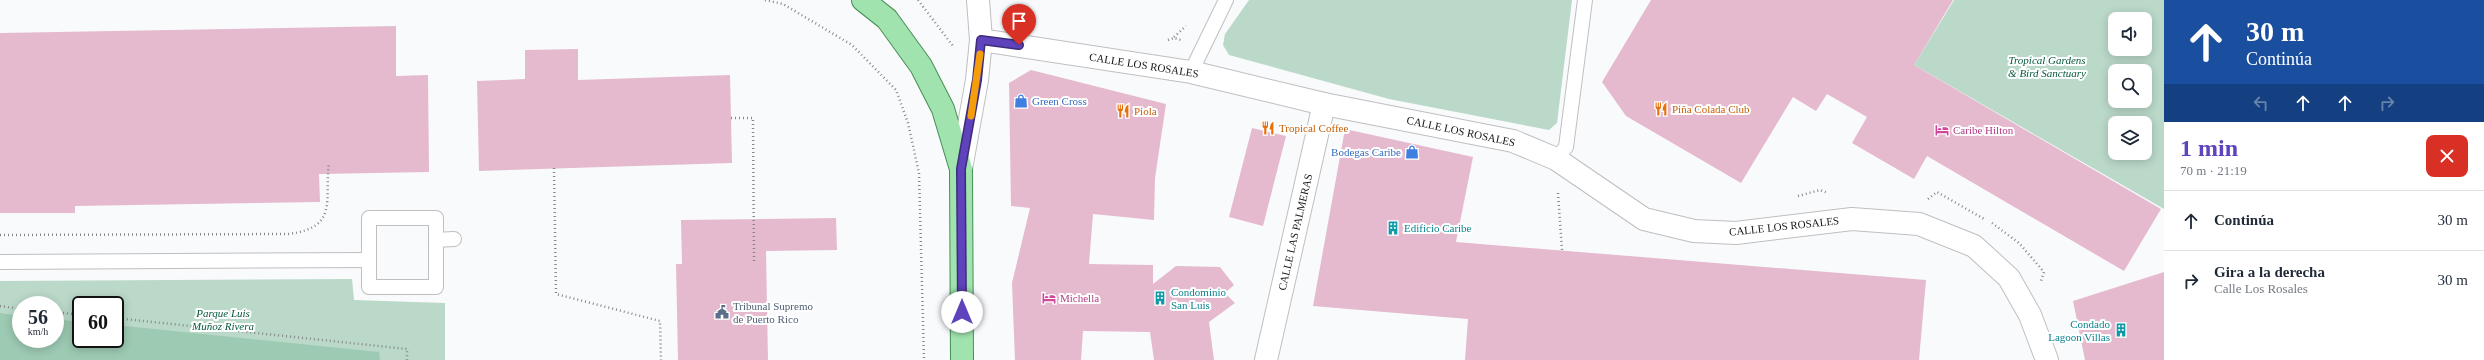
<!DOCTYPE html>
<html lang="es">
<meta charset="utf-8">
<style>
body{margin:0;font-family:"Times New Roman",serif;background:#f2f2f3;color:#1f2937;height:100vh;display:flex;flex-direction:column;font-size:15px;white-space:nowrap}
*{box-sizing:border-box;margin:0}
p{font-size:13px;color:#747a83}
.icon{flex:none;width:22px;height:22px;fill:none;stroke:currentColor;stroke-width:2;stroke-linecap:round;stroke-linejoin:round}
.map{position:relative;flex:1;overflow:hidden}
.drawer{display:flex;flex-direction:column;background:#fff;width:320px}
.drawer>*{flex:none}
.top-card{background:#1a4fa0;color:#fff;overflow:hidden}
.fabs{position:absolute;left:2108px;top:12px;display:grid;gap:8px}
.fabs a{display:grid;place-items:center;width:44px;height:44px;border-radius:8px;background:#fff;box-shadow:0 2px 10px #0003;font-size:20px}
.speed{position:absolute;left:12px;top:296px;display:flex;gap:8px;font-size:20px;font-weight:700;text-align:center}
.speed>*{display:grid;place-content:center;width:52px;height:52px;border-radius:50%;background:#fff;box-shadow:0 2px 10px #0003;line-height:1}
.speed small{font-size:10px;font-weight:400}
.speed .limit{border:2px solid #111;border-radius:6px;background:#fff;color:#111}
.pin{position:absolute;display:grid;place-items:center;width:34px;height:34px;color:#fff;margin:-41px -17px;border-radius:50% 50% 50% 0;rotate:-45deg;box-shadow:0 0 4px #0007}
.pin .icon{rotate:45deg}
.me{position:absolute;width:44px;margin:-22px;rotate:0deg;stroke-linejoin:round;filter:drop-shadow(0 0 3px #0008)}
.turn{display:flex;align-items:center;gap:14px;height:84px;padding:0 16px;font-size:18px}
.turn .icon{width:52px;height:52px;stroke-width:2.5}
.turn b{display:block;font-size:28px;line-height:34px}
.lanes{display:flex;align-items:center;height:38px;padding:0 16px;background:#0003;justify-content:center;gap:20px;direction:ltr}
.lanes .off{opacity:.35}
.round{display:grid;place-items:center;flex:none;width:42px;height:42px;border-radius:8px;background:#f2f2f3}
.headline{display:flex;align-items:center;justify-content:space-between;height:68px;padding:0 16px}
h1{font-size:24px;font-weight:700;line-height:30px;color:#5f43bc}
ul{padding:0;list-style:none}
li{display:flex;align-items:center;gap:12px;height:60px;padding:0 16px;border-top:1px solid #e0e1e3}
li div{flex:1}
li b{display:block;font-size:15px}
li em{font-style:normal}
main{display:flex;flex:1;min-height:0}
.map>svg:first-child{display:block}
.green{fill:#bad9c9;fill-rule:evenodd}
.forest{fill:#9dcab3}
.building{fill:#e5bace}
.lines{fill:none;stroke-linecap:round;stroke-linejoin:round}
.lane-casing{stroke:#bfbfc2;stroke-width:16}
.street-casing{stroke:#bfbfc2;stroke-width:24}
.primary-casing{stroke:#468f56;stroke-width:24}
.path{stroke:#878889;stroke-width:2.5;stroke-dasharray:1 3;stroke-linecap:butt}
.lane{stroke:#fff;stroke-width:14}
.street{stroke:#fff;stroke-width:22}
.primary{stroke:#a0e3ae;stroke-width:22}
.route-casing{stroke:#3e2c7a;stroke-width:10}
.route{stroke:#5f43bc;stroke-width:7}
.slow{stroke:#f59e0b;stroke-width:7}
.labels{text-anchor:middle;stroke-width:4;stroke-linejoin:round;paint-order:stroke}
.park-label{font-size:11px;font-style:italic;fill:#05583c;stroke:#fff}
.street-label{font-size:11px;fill:#161717;stroke:#fff}
.shop-label{font-size:11px;fill:#366cbe;stroke:#fff;text-anchor:start}
.food-label{font-size:11px;fill:#c56008;stroke:#fff;text-anchor:start}
.hotel-label{font-size:11px;fill:#b23c85;stroke:#fff;text-anchor:start}
.culture-label{font-size:11px;fill:#0d838f;stroke:#fff;text-anchor:start}
.service-label{font-size:11px;fill:#4e5e75;stroke:#fff;text-anchor:start}
</style>
<main>
<div class="map">
<svg width="2164" height="360" viewBox="0 0 2164 360">
<rect width="100%" height="100%" fill="#f9fafc"/>
<!-- green -->
<g class="green">
<path d="M 1249,0 L 1572,0 L 1557,123 L 1549,130 L 1389,99 L 1229,55 L 1223,45 L 1225,34 Z"/>
<path d="M 1954,0 L 2164,0 L 2164,209 L 1914,65 ZM 2115,19 L 2145,19 L 2145,49 L 2115,49 ZM 2115,71 L 2145,71 L 2145,101 L 2115,101 ZM 2115,123 L 2145,123 L 2145,153 L 2115,153 Z"/>
<path d="M 352,279 L 354,300 L 445,303 L 445,360 L 0,360 L 0,281 ZM 21,305 L 55,305 L 55,339 L 21,339 ZM 81,305 L 115,305 L 115,339 L 81,339 Z"/>
</g>
<!-- forest -->
<path class="forest" d="M 0,313 L 21,316 L 21,339 L 55,339 L 55,319 L 81,322 L 81,339 L 115,339 L 115,325 L 379,352 L 380,360 L 0,360 Z"/>
<!-- building -->
<g class="building">
<path d="M 1651,0 L 1953,0 L 1914,65 L 2161,209 L 2124,271 L 1927,156 L 1914,179 L 1852,143 L 1867,117 L 1827,94 L 1816,111 L 1793,97 L 1741,183 L 1626,116 L 1602,82 Z"/>
<path d="M 396,26 L 396,76 L 428,75 L 429,172 L 319,174 L 320,202 L 75,206 L 75,213 L 0,213 L 0,33 Z"/>
<path d="M 578,49 L 578,80 L 730,75 L 732,163 L 479,171 L 477,81 L 525,79 L 525,50 Z"/>
<path d="M 1031,70 L 1166,104 L 1155,178 L 1154,220 L 1093,214 L 1089,264 L 1153,265 L 1153,284 L 1176,266 L 1220,267 L 1234,285 L 1225,293 L 1235,303 L 1209,322 L 1214,360 L 1154,360 L 1150,332 L 1083,331 L 1081,360 L 1015,360 L 1012,283 L 1030,208 L 1011,206 L 1009,83 Z"/>
<path d="M 1252,128 L 1286,136 L 1263,226 L 1229,217 Z"/>
<path d="M 1345,129 L 1473,157 L 1456,242 L 1926,280 L 1919,360 L 1465,360 L 1468,319 L 1313,306 Z"/>
<path d="M 836,218 L 837,250 L 766,251 L 768,360 L 678,360 L 676,264 L 682,264 L 681,220 Z"/>
<path d="M 2164,272 L 2164,360 L 2085,360 L 2073,301 Z"/>
</g>
<g class="lines">
<!-- lane casing -->
<g class="lane-casing">
<g id="lane">
<path d="M 1191,72 L 1226,0"/>
<path d="M 1556,159 L 1566,147 L 1585,0"/>
<rect x="369" y="218" width="67" height="69"/>
<path d="M 436,240 L 454,239"/>
<path d="M 0,262 L 369,260"/>
</g>
</g>
<!-- street casing -->
<g class="street-casing">
<g id="street">
<path d="M 981,40 L 1191,72 L 1324,104 L 1513,141 L 1556,159 L 1644,219 L 1694,231 L 1736,233 L 1852,219 L 1919,224 L 1974,246 L 2009,278 L 2030,315 L 2047,360"/>
<path d="M 961,169 L 977,80 L 981,40 L 978,0"/>
<path d="M 1266,360 L 1324,104"/>
</g>
</g>
<!-- primary casing -->
<g class="primary-casing">
<path id="primary" d="M 863,0 L 887,19 L 921,66 L 943,109 L 961,169 L 962,360"/>
</g>
<!-- path -->
<g class="path">
<path d="M 765,0 L 783,4 L 852,45 L 896,90 L 908,123 L 919,173 L 924,360"/>
<path d="M 918,0 L 953,46"/>
<path d="M 1019,9 L 1033,20"/>
<path d="M 1174,37 L 1186,26"/>
<path d="M 1168,40 L 1174,38 L 1181,40"/>
<path d="M 731,118 L 753,118 L 754,263"/>
<path d="M 554,168 L 556,294 L 660,321 L 661,360"/>
<path d="M 1558,193 L 1562,250"/>
<path d="M 1798,196 L 1820,190 L 1828,193"/>
<path d="M 1928,199 L 1937,192 L 1984,219"/>
<path d="M 1992,223 L 2019,243 L 2044,272 L 2041,281"/>
<path d="M 0,235 L 289,234 C 339,227 324,201 329,163"/>
<path d="M 0,306 L 21,309"/>
<path d="M 55,312 L 81,315"/>
<path d="M 115,318 L 407,349 L 407,360"/>
</g>
<!-- lane -->
<use href="#lane" class="lane"/>
<!-- street -->
<use href="#street" class="street"/>
<!-- primary -->
<use href="#primary" class="primary"/>
</g>
<g class="lines">
<!-- route casing -->
<g class="route-casing">
<path id="route" d="M 962,312 L 961,169 L 977,80 L 981,40 L 1019,45"/>
</g>
<!-- route -->
<use href="#route" class="route"/>
<!-- slow -->
<path class="slow" d="M 971,116 L 980,54"/>
</g>
<!-- icons -->
<defs>
<g id="shop-bare" transform="scale(1.08)"><path d="M-5-2.5h2.3a2.7 3.5 0 0 1 5.4 0H5L5.5 6h-11ZM-1.5-2.5h3a1.5 2.3 0 0 0-3 0Z" fill="#3f7fe0" stroke="#fff" stroke-width="2.5" paint-order="stroke"/></g>
<g id="restaurant-bare" transform="scale(1.08)"><path d="M-5-6h1v4h1v-4h1v4h1v-4h1v5L-1.5 .5V6h-2V.5L-5-1ZM5-6V6H3V1.5H1.5Q1.5-4 5-6Z" fill="#e8710a" stroke="#fff" stroke-width="2.5" paint-order="stroke"/></g>
<g id="hotel-bare" transform="scale(1.08)"><path d="M-6-4.5h1.5V1H6V5H4.5V3h-9V5H-6ZM-4 0a1.8 1.8 0 1 1 3.6 0ZM.5 0V-2.5h3Q6-2.5 6 0Z" fill="#d1479c" stroke="#fff" stroke-width="2.5" paint-order="stroke"/></g>
<g id="building-bare" transform="scale(1.08)"><path d="M-4-6H4V6H1V3H-1V6H-4ZM-2.5-4.3h1.7v1.8h-1.7ZM.8-4.3h1.7v1.8H.8ZM-2.5-1h1.7V.8h-1.7ZM.8-1h1.7V.8H.8Z" fill="#0f9aa8" stroke="#fff" stroke-width="2.5" paint-order="stroke"/></g>
<g id="civic-bare" transform="scale(1.08)"><path d="M-.6-6.5H3V-4.5H.6V-3L4-1V1h2V6H-6V1h2V-1L-.6-3ZM-1.2 2.5V6h2.4V2.5Z" fill="#5c6f8a" stroke="#fff" stroke-width="2.5" paint-order="stroke"/></g>
</defs>
<g fill-rule="evenodd">
<use href="#shop-bare" x="1021" y="101"/>
<use href="#restaurant-bare" x="1661" y="109"/>
<use href="#restaurant-bare" x="1123" y="111"/>
<use href="#restaurant-bare" x="1268" y="128"/>
<use href="#hotel-bare" x="1942" y="130"/>
<use href="#shop-bare" x="1412" y="152"/>
<use href="#building-bare" x="1393" y="228"/>
<use href="#hotel-bare" x="1049" y="298"/>
<use href="#building-bare" x="1160" y="298"/>
<use href="#civic-bare" x="722" y="312"/>
<use href="#building-bare" x="2121" y="330"/>
</g>
<g class="labels">
<!-- park labels -->
<g class="park-label">
<text x="2047" y="64">Tropical Gardens<tspan x="2047" dy="13">&amp; Bird Sanctuary</tspan></text>
<text x="223" y="317">Parque Luis<tspan x="223" dy="13">Muñoz Rivera</tspan></text>
</g>
<!-- street labels -->
<g class="street-label">
<text transform="translate(1144 65) rotate(9)" y="4">CALLE LOS ROSALES</text>
<text transform="translate(1461 131) rotate(12)" y="4">CALLE LOS ROSALES</text>
<text transform="translate(1784 226) rotate(-6)" y="4">CALLE LOS ROSALES</text>
<text transform="translate(1295 232) rotate(-77)" y="4">CALLE LAS PALMERAS</text>
</g>
<!-- shop labels -->
<g class="shop-label">
<text x="1032" y="105">Green Cross</text>
<text x="1401" y="156" text-anchor="end">Bodegas Caribe</text>
</g>
<!-- food labels -->
<g class="food-label">
<text x="1672" y="113">Piña Colada Club</text>
<text x="1134" y="115">Piola</text>
<text x="1279" y="132">Tropical Coffee</text>
</g>
<!-- hotel labels -->
<g class="hotel-label">
<text x="1953" y="134">Caribe Hilton</text>
<text x="1060" y="302">Michella</text>
</g>
<!-- culture labels -->
<g class="culture-label">
<text x="1404" y="232">Edificio Caribe</text>
<text x="1171" y="296">Condominio<tspan x="1171" dy="13">San Luis</tspan></text>
<text x="2110" y="328" text-anchor="end">Condado<tspan x="2110" dy="13">Lagoon Villas</tspan></text>
</g>
<!-- service labels -->
<g class="service-label">
<text x="733" y="310">Tribunal Supremo<tspan x="733" dy="13">de Puerto Rico</tspan></text>
</g>
</g>
</svg>
<div class="fabs">
<a><svg class="icon" aria-label="sound" viewBox="0 0 24 24"><path d="M4 9h4l5-4v14l-5-4H4zM17 9q2 3 0 6"/></svg></a>
<a><svg class="icon" aria-label="search" viewBox="0 0 24 24"><circle cx="10" cy="10" r="6"/><path d="M15 15l6 6"/></svg></a>
<a><svg class="icon" aria-label="layers" viewBox="0 0 24 24"><path d="M12 4l9 5-9 5-9-5zM3 14l9 5 9-5"/></svg></a>
</div>
<div class="speed"><div>56<small>km/h</small></div><div class="limit">60</div></div>
<div class="pin" style="left:1019px;top:45px;background:#d93025"><svg class="icon" aria-label="arrive" viewBox="0 0 24 24"><path d="M6 21V4h12l-3 4 3 4H6"/></svg></div>
<svg class="me" style="left:962px;top:312px" viewBox="-20 -20 40 40"><circle r="19" fill="#fff"/><path d="M0-13L10 11 0 6-10 11z" fill="#5f43bc"/></svg>
</div>
<section class="drawer">
<div class="top-card">
<div class="turn"><svg class="icon" aria-label="ahead" viewBox="0 0 24 24"><path d="M12 20V5M6 11l6-6 6 6"/></svg><div><b>30 m</b>Continúa</div></div>
<div class="lanes"><svg class="icon off" aria-label="left" viewBox="0 0 24 24"><path d="M17 20v-9H6M10 6l-5 5 5 5"/></svg><svg class="icon" aria-label="ahead" viewBox="0 0 24 24"><path d="M12 20V5M6 11l6-6 6 6"/></svg><svg class="icon" aria-label="ahead" viewBox="0 0 24 24"><path d="M12 20V5M6 11l6-6 6 6"/></svg><svg class="icon off" aria-label="right" viewBox="0 0 24 24"><path d="M7 20v-9h11M14 6l5 5-5 5"/></svg></div>
</div>
<div class="headline"><div><h1>1 min</h1><p>70 m · 21:19</p></div><a class="round" style="background:#d93025;color:#fff"><svg class="icon" aria-label="close" viewBox="0 0 24 24"><path d="M6 6l12 12M18 6L6 18"/></svg></a></div>
<ul>
<li><svg class="icon" aria-label="ahead" viewBox="0 0 24 24"><path d="M12 20V5M6 11l6-6 6 6"/></svg><div><b>Continúa</b></div><em>30 m</em></li>
<li><svg class="icon" aria-label="right" viewBox="0 0 24 24"><path d="M7 20v-9h11M14 6l5 5-5 5"/></svg><div><b>Gira a la derecha</b><p>Calle Los Rosales</p></div><em>30 m</em></li>
</ul>
</section>
</main>
